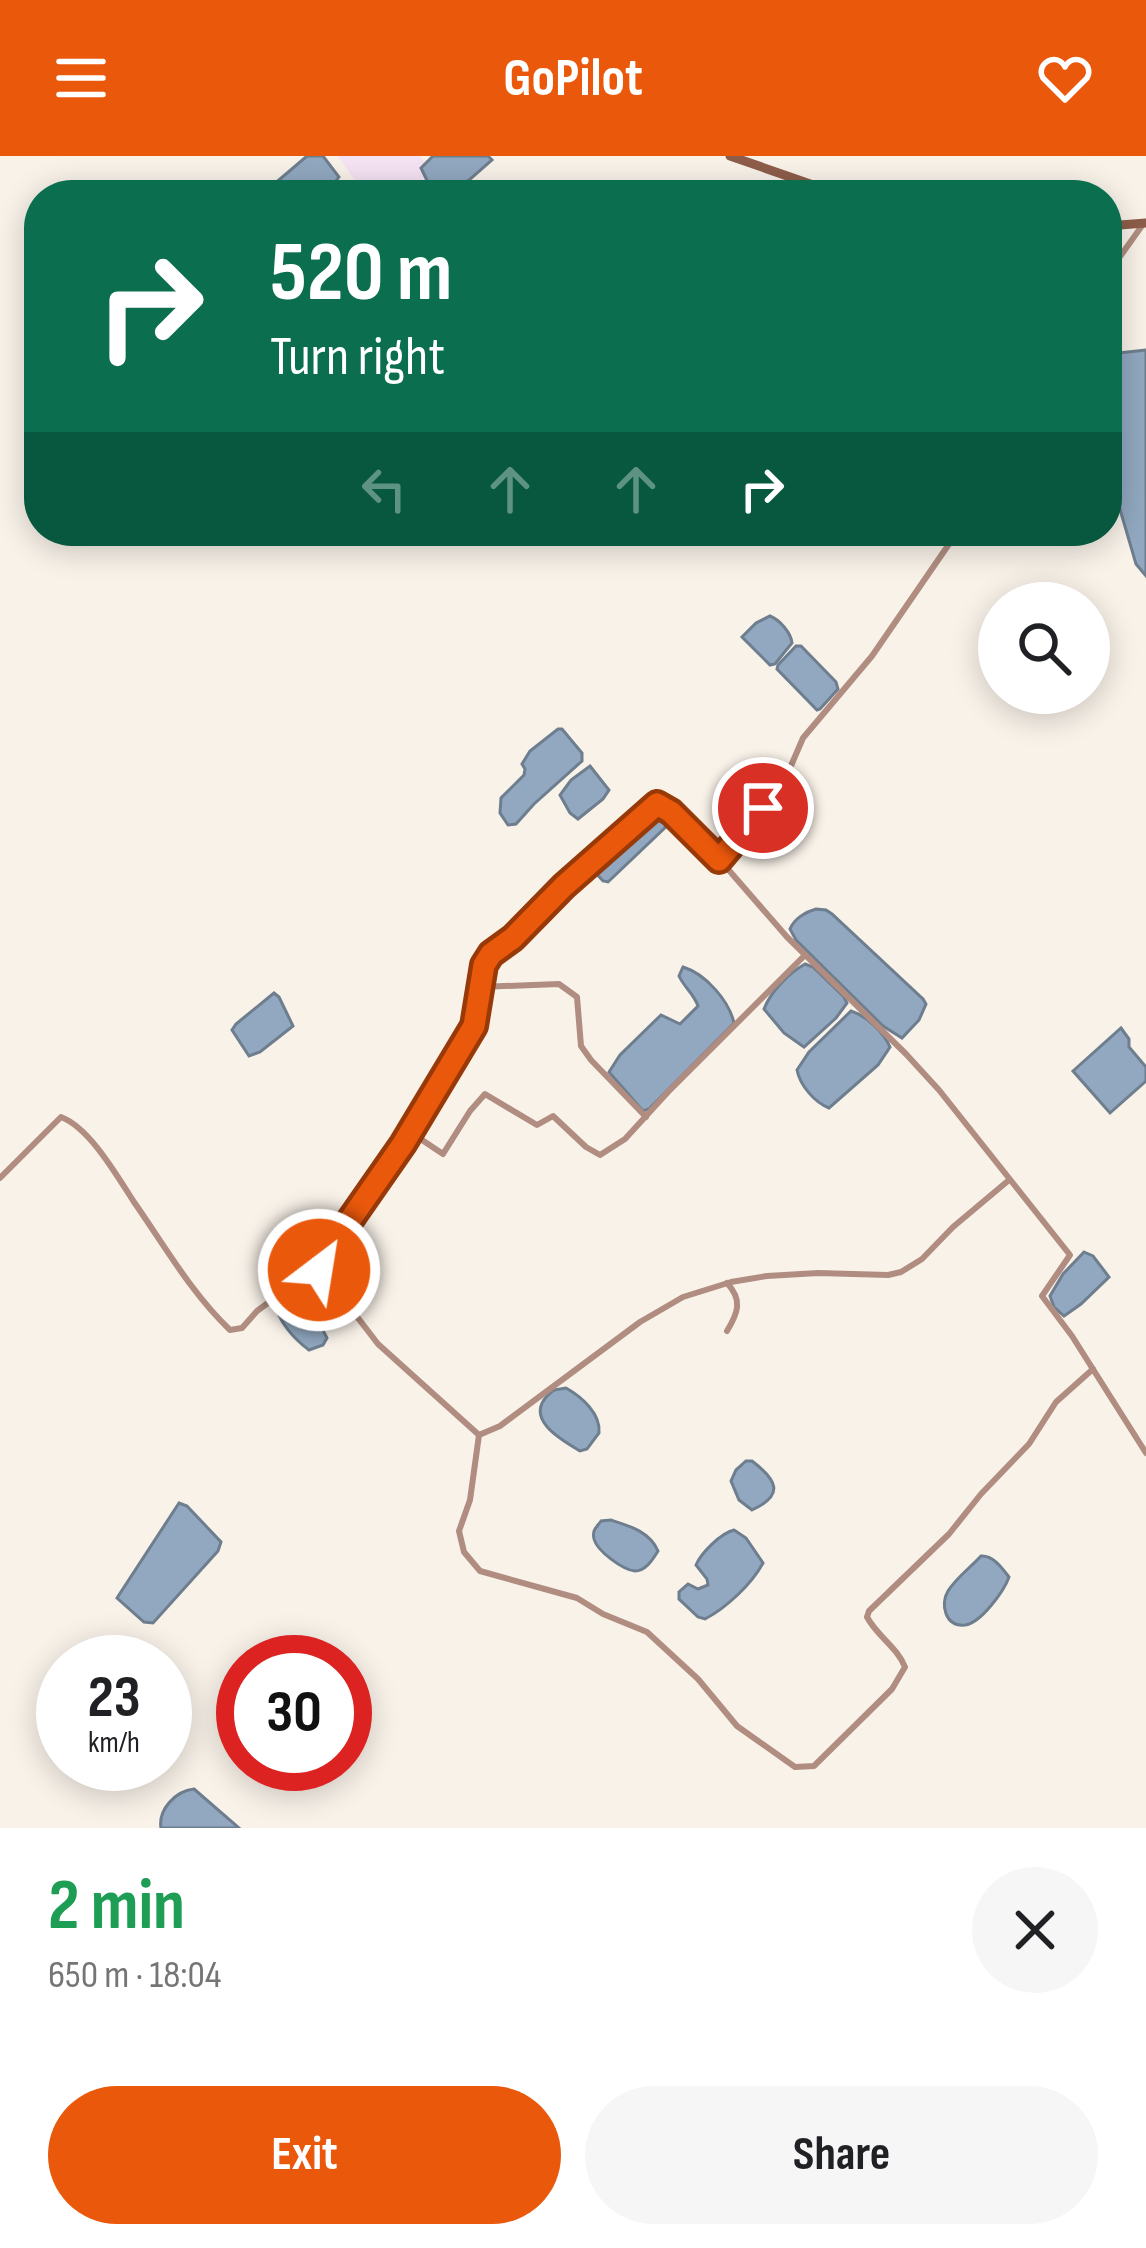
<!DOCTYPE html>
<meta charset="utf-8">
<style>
body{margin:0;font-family:"Sofia Sans Condensed",sans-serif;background:#f6f6f6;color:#202124;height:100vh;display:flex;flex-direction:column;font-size:45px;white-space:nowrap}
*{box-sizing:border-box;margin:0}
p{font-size:39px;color:#757577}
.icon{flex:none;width:66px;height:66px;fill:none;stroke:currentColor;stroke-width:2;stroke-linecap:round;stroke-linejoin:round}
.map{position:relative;height:1672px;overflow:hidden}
.side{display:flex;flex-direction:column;background:#fff;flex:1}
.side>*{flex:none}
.guide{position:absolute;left:24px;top:24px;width:1098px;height:366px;border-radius:48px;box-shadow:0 6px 30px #0003;background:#0b6e4f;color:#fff;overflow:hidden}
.buttons{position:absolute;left:978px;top:426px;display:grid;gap:24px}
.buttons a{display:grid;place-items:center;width:132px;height:132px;border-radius:50%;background:#fff;box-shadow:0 6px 30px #0003;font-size:60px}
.speed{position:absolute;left:36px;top:1479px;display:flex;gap:24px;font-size:60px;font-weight:700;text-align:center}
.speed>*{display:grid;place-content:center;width:156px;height:156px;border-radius:50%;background:#fff;box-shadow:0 6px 30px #0003;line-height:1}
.speed small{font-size:30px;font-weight:400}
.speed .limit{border:18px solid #d22;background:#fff;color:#111}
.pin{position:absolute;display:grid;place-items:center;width:102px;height:102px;color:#fff;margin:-51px;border:6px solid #fff;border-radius:50%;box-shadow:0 3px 12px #0007}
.me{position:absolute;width:132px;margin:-66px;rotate:31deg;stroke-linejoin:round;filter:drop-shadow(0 0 9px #0008)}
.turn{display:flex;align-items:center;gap:42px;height:252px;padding:0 48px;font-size:54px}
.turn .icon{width:156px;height:156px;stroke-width:2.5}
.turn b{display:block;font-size:84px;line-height:102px}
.lanes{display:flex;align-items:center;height:114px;padding:0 48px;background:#0003;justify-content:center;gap:60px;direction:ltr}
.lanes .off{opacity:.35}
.round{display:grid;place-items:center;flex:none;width:126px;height:126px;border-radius:63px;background:#f6f6f6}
.headline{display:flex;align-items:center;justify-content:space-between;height:204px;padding:0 48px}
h1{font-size:72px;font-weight:700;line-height:90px;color:#1e9e55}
.primary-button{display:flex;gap:24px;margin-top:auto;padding:24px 48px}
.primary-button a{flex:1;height:138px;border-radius:72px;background:#ea580c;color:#fff;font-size:48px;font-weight:700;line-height:138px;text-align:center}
.primary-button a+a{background:#f6f6f6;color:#202124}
header{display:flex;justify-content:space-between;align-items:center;height:156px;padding:0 48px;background:#ea580c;color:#fff;font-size:54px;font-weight:700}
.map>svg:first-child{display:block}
.industrial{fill:#f5e2f3}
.water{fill:#91a8c0;stroke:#6e7e8e;stroke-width:3}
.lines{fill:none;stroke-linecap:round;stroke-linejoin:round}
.minor{stroke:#b08d80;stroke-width:6}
.secondary{stroke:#8d5d49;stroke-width:9}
.route-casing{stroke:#983908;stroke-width:30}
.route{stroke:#ea580c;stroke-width:21}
</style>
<header><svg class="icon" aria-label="menu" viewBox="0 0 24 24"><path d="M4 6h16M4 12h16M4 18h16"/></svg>GoPilot<svg class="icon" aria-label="heart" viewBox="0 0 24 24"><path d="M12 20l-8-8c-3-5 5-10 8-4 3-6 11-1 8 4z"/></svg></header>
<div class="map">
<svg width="1146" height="1672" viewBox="0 0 1146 1672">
<rect width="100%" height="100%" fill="#f9f2e9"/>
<!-- industrial -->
<path class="industrial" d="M 338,0 L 420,0 L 447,39 L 365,39 Z"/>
<!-- water -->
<g class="water">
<path d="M 307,0 L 323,0 L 339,21 C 323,45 295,39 268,39 L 266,35 Z"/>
<path d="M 433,0 L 488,0 L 492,4 L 452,39 L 434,39 L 421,12 Z"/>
<path d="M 1146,194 L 1146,420 L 1136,408 L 1107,309 L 1107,223 L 1119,197 Z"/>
<path d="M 770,460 C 780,464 791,477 792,487 L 775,508 L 770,509 L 742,481 L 756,467 Z"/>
<path d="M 796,490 L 801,490 L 836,526 L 838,533 L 820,553 L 817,554 L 777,513 L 778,509 Z"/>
<path d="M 558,573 L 562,573 L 582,597 L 582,605 L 534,648 L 516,668 L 508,669 L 500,657 L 501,642 L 524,619 L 525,613 L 522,608 L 530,595 Z"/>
<path d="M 590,610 L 609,634 L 603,643 L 578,663 L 570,657 L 560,639 L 571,624 Z"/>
<path d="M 660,652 L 672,660 L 672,665 L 608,726 L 603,725 L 593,714 L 595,706 Z"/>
<path d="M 816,753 L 826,754 L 832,758 L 923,843 L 926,848 L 919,864 L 902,882 L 883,870 L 796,784 L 790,773 C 794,763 805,756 816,753 Z"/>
<path d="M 805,808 L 813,811 L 844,841 L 847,847 L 836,862 L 804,891 L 784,877 L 764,853 C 771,835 789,817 805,808 Z"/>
<path d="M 683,811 C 706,818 729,845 734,867 L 649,953 L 643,955 L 609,916 L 620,899 L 661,859 L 680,868 L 698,850 C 694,838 684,831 679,820 Z"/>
<path d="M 274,837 L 279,841 L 293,870 L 260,896 L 249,900 L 232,874 L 236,868 Z"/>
<path d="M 851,855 C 867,860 884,877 890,891 L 878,909 L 829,952 C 814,946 800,929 797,914 L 809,896 Z"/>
<path d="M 1121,872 L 1129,883 L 1129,891 L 1146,911 L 1146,925 L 1110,957 L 1073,915 Z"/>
<path d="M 1084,1096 L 1093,1100 L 1109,1121 L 1081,1148 L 1064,1160 L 1054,1151 L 1050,1140 L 1063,1118 Z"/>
<path d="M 286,1140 C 306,1144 318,1164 327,1182 L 323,1189 L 309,1194 C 294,1183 278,1165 275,1147 Z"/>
<path d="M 566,1232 C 582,1241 601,1258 599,1277 L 587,1293 L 580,1295 C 562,1284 525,1264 547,1240 C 555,1232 555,1234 566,1232 Z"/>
<path d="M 746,1305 L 752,1305 C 777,1324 785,1339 752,1354 L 739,1344 L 731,1325 L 736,1314 Z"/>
<path d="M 179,1347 L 187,1350 L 221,1386 L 218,1395 L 153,1467 L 144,1466 L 117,1442 Z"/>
<path d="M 611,1364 C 630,1370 650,1376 658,1395 C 653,1403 646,1415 635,1415 C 623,1414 597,1395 594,1383 C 592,1374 596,1372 601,1365 Z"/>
<path d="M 734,1374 L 746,1382 L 763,1407 C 752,1428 726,1452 705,1463 L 698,1461 L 679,1443 L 679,1436 L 688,1428 L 698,1433 L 708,1429 L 707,1423 L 696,1409 C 701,1397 721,1377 734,1374 Z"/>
<path d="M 981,1400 C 993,1399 1002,1412 1009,1421 C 1004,1435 981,1467 965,1469 C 945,1471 940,1448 948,1435 C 956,1422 971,1411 981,1400 Z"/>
<path d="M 194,1633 L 239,1672 L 161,1672 C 158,1654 175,1635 194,1633 Z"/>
</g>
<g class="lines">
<!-- minor -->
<g class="minor">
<path d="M 1107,113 L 1119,102 L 1144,67"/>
<path d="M 958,375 L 872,500 L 803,582 L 784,626 L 720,704 L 787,781 L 906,898 L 939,934 L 1070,1099 L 1042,1140 L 1072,1180 L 1146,1297"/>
<path d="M 720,704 L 671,656 L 657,648 L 564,730 L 513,782 L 491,798 L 484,809 L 474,870 L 403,988 L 318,1110 L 378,1188 L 479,1279 L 500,1270 L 640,1166 L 683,1141 L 731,1126 L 767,1120 L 818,1117 L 888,1119 L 901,1116 L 922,1103 L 953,1071 L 1009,1024"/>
<path d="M 480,831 L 559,828 L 577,841 L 581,890 L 591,904 L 646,961"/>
<path d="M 410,976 L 443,998 L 470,955 L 485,938 L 537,969 L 553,960 L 586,991 L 600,999 L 625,983 L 668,936 L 805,799"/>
<path d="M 0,1022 L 61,961 C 90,972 117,1020 134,1046 C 164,1089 192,1138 230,1174 L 242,1172 L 257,1155 L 318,1110"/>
<path d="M 727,1127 C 743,1144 738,1157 727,1175"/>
<path d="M 479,1279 L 470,1344 L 459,1375 L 464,1396 L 480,1415 L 577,1442 L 603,1458 L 647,1476 L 698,1523 L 737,1570 L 795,1611 L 814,1610 L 892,1533 L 905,1511 C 897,1491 877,1480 867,1461 L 869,1455 L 949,1378 L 981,1338 L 1029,1288 L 1056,1246 L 1093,1213"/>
</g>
<!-- secondary -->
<g class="secondary">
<path d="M 730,0 L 842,39"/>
<path d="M 1107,70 L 1146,67"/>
</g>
</g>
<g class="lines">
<!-- route casing -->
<g class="route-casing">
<path id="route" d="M 319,1114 L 318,1110 L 403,988 L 474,870 L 484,809 L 491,798 L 513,782 L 564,730 L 657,648 L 671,656 L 719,704 L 763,652"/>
</g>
<!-- route -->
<use href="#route" class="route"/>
</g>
</svg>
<div class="buttons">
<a><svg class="icon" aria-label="search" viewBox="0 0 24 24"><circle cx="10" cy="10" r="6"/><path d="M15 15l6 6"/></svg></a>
</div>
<div class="speed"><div>23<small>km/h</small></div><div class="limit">30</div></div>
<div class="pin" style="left:763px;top:652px;background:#d93025"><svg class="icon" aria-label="arrive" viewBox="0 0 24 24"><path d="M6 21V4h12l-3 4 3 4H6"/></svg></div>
<svg class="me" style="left:319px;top:1114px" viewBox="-20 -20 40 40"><circle r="17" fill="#ea580c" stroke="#fff" stroke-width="3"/><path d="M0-11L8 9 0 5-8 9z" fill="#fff"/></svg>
<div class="guide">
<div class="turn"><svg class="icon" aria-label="right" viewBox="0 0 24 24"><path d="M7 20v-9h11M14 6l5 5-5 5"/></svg><div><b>520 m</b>Turn right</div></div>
<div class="lanes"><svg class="icon off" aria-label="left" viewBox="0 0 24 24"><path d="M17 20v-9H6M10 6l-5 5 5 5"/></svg><svg class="icon off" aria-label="ahead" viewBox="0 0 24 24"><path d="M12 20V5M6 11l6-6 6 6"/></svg><svg class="icon off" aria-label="ahead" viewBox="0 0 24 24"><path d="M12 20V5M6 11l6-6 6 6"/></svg><svg class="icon" aria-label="right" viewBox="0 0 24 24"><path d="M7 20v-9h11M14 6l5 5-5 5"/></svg></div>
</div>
</div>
<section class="side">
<div class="headline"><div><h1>2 min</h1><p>650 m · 18:04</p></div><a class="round"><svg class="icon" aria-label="close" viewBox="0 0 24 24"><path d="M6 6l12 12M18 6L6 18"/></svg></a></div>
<div class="primary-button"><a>Exit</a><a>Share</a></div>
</section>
